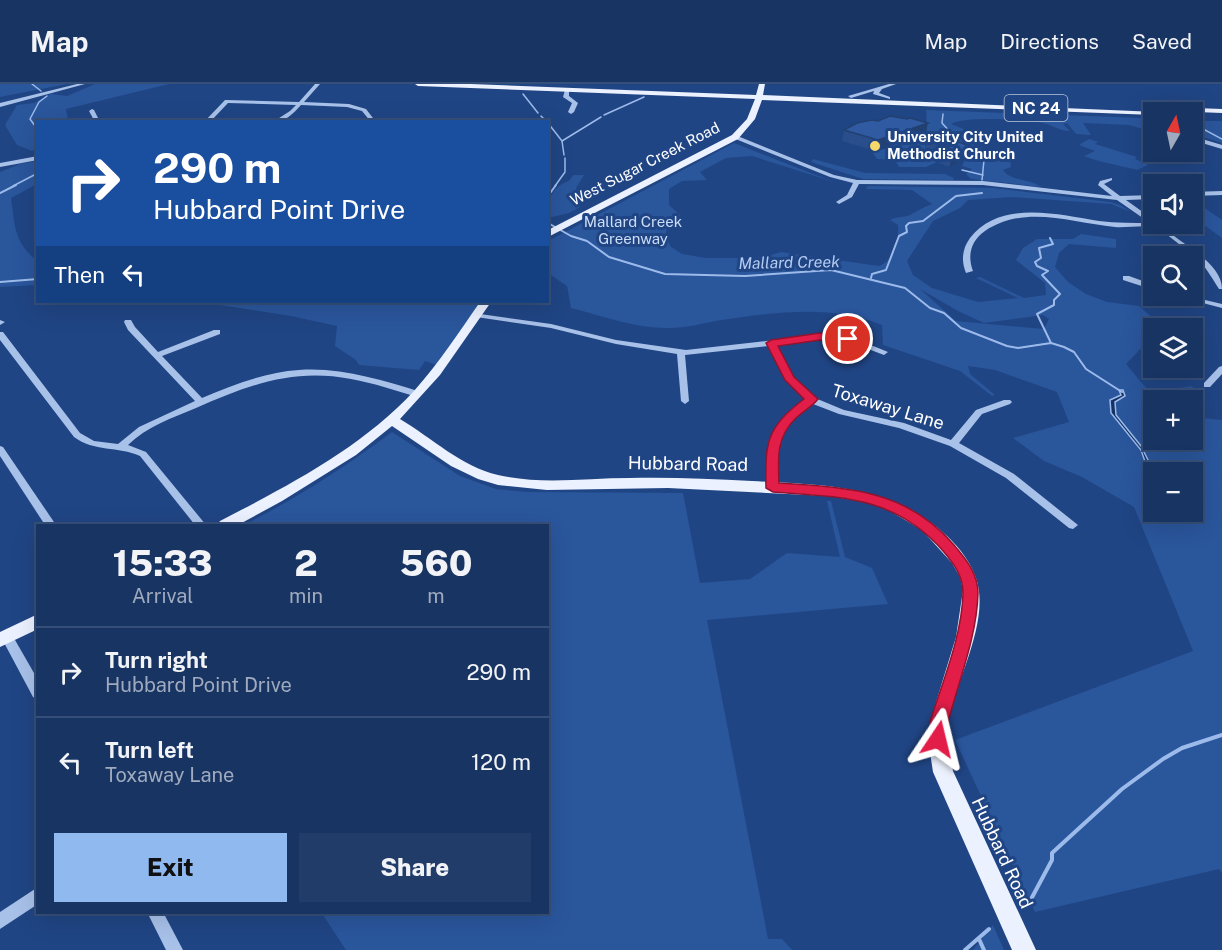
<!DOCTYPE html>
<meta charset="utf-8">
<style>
body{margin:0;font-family:"Public Sans",sans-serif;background:#213c69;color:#f1f3f6;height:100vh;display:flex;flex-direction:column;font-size:22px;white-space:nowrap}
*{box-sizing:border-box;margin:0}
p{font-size:20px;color:#9faabe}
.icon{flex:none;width:33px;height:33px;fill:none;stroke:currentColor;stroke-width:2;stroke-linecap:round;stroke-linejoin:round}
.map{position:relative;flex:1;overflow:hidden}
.sheet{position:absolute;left:36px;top:440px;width:513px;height:390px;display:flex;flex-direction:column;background:#183463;border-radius:0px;box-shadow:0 6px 24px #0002,0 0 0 2px #364f78}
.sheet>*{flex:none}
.top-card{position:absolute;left:36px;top:36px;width:513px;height:183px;border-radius:0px;box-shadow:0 6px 24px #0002,0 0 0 2px #364f78;background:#1a4fa0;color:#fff;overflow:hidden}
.needle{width:39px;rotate:9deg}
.fabs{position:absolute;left:1143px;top:18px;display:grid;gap:12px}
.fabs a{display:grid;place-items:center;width:60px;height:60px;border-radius:0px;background:#183463;box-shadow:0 6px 24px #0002,0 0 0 2px #364f78;font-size:30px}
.pin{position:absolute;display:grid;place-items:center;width:51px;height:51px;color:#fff;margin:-26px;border:3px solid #fff;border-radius:50%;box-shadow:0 2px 6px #0007}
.me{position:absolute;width:66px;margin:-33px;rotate:10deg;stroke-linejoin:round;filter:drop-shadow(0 0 4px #0008)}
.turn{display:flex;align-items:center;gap:21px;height:126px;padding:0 18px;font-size:27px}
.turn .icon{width:78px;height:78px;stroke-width:2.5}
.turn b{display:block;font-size:42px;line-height:51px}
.then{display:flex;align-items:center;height:57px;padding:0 18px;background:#0003;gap:12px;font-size:22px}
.eta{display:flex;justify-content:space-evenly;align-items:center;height:102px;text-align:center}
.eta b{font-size:36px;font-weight:800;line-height:42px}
.primary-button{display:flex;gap:12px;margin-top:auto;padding:12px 18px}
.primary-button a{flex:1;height:69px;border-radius:0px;background:#90b9f0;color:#111;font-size:24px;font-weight:800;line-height:69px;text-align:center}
.primary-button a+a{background:#213c69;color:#f1f3f6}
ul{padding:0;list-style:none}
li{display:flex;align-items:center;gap:18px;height:90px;padding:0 18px;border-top:2px solid #364f78}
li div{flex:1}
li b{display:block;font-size:22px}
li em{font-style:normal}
header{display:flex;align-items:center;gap:36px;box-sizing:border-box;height:84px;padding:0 30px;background:#183463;border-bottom:2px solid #364f78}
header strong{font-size:28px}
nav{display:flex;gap:33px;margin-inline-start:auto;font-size:21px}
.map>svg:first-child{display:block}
.green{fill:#2a569c;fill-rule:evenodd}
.water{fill:#163263;stroke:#9cbbeb;stroke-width:1.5}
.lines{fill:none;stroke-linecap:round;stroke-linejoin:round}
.stream-far2{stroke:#9cbbeb;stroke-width:1.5}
.stream-far1{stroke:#9cbbeb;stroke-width:2}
.stream{stroke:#9cbbeb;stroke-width:4}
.minor{fill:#a8c1e9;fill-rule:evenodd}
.major{fill:#ebf1fe;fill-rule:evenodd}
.wall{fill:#294e8b}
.shaded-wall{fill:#224071}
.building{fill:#305ba2;stroke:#224071;stroke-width:1.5}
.route{fill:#e11d48;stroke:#92132f;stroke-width:1.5}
.poi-dot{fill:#f6d769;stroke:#204584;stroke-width:2}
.labels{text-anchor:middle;stroke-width:6;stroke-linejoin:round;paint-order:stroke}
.far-poi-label{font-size:15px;font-weight:bold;fill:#fff;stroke:#204584;text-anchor:start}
.far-street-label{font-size:15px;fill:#fff;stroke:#204584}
.far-park-label{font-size:15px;fill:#ccddf7;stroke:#204584}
.shield{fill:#204584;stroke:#bcc7da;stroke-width:1.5}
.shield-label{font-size:16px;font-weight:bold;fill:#fff}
.far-water-label{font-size:16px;font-style:italic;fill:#b4cbf1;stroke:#204584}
.street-label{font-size:18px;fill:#fff;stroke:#204584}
</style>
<header>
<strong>Map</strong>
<nav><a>Map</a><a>Directions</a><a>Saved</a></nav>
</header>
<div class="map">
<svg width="1222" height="866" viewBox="0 0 1222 866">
<rect width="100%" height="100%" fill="#204584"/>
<!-- green -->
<g class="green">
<path d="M 0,0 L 67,0 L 0,13 Z"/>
<path d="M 95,0 L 169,0 L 66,25 L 68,37 L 38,38 L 37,64 L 32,67 L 17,61 L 5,41 L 17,21 L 34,19 L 51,10 L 67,12 Z"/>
<path d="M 926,26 L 1143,34 L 1154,43 L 1153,48 L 1129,41 L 1083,39 L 1091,51 L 1076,50 L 1067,39 L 1063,40 L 1070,47 C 1060,47 1052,41 1043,39 C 1027,35 962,32 951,40 L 971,48 L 974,50 L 964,55 L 995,70 L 993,72 L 995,75 L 1010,75 L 1011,83 L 1003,86 C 1011,98 1030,94 1041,103 L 971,95 L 966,90 L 972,85 L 962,82 L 965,76 L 962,67 L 934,52 L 961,71 L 940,67 L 931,52 L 917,47 L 927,47 Z"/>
<path d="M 1193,37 L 1222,37 L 1222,59 L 1193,50 Z"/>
<path d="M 916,54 L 924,57 L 926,65 L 948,73 L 926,83 L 899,83 L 895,76 L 877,75 L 873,69 L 887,64 L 897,57 L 903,59 Z"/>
<path d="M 1089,55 L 1098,58 L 1095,60 L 1137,73 L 1135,75 L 1148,81 L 1137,86 C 1119,81 1102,79 1084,72 L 1095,67 L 1079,61 Z"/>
<path d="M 734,59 L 834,98 L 752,72 L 726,74 L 700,88 L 707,96 L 682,97 L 669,105 L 669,121 L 682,133 L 668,138 L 666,149 L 670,162 L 682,170 L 706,174 L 747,174 L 764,173 L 781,168 L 879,182 C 896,175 899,157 898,141 L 890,136 C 897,132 903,134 910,131 C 918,127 923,123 932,120 L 912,106 L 866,105 L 868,102 L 994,104 L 1110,118 L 1120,121 L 1131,128 L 1111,120 L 1012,113 L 968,116 L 960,124 L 933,137 L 907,177 L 913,191 L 932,204 L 978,218 L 1018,214 L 976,194 L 980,193 L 1024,214 L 1046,211 L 1045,199 L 1016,176 L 1023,164 L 1037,155 L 1073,155 L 1081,150 L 1116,155 L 1116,164 L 1069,160 L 1059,169 L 1055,183 L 1068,198 L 1086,210 L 1107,218 L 1139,222 L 1155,236 L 1149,256 L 1126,280 L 1151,310 L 1191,302 L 1195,305 L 1150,315 L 1153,321 L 1154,356 L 1192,356 L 1193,333 L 1222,336 L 1222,789 L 1219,785 L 1035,828 L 955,656 L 1193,567 L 1134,423 L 1082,393 L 1044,377 L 1013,354 L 1069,338 L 1057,308 L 995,286 L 968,282 L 970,290 L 995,311 L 992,312 L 960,287 L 883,261 L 882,241 C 829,219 770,229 715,237 C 701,240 685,244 670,244 C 637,245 603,232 571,224 L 567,202 L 548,189 L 548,157 ZM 920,205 L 958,227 L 984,239 L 1043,231 L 1049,235 L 1044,245 L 956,237 ZM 1154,388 L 1192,388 L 1192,428 L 1154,428 Z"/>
<path d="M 813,75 L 865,89 L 945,90 L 954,94 L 953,96 L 863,95 L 811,78 Z"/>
<path d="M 37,77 L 37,100 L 11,114 C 15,142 14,158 37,177 L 37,201 L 0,203 L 0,88 L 20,80 Z"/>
<path d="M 573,91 L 584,91 L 576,104 L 580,123 L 569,129 L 548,134 C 547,120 549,108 562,100 C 568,97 570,97 573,91 Z"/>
<path d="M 1193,116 L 1222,136 L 1222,154 L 1193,133 Z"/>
<path d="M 218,218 L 485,218 L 440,282 L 425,277 L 419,286 L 359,281 L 356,276 L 335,262 L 337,242 L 291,232 L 220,221 Z"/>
<path d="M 392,348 L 460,392 L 496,405 L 527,408 L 683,409 L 700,499 L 750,495 L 787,469 L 840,473 L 827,417 L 831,417 L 845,473 L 872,484 L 888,520 L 707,536 L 768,855 L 782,855 L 792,866 L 346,866 L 321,828 L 548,828 L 548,441 L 244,441 C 297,414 345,383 392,348 Z"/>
<path d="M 993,841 L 1004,866 L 973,866 Z"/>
</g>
<!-- water -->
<path class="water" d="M 1119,306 L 1123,306 L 1125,312 L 1115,318 L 1116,331 L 1141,362 L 1152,384 L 1162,388 L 1153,389 L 1148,386 L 1141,366 L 1111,329 L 1110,316 L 1121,311 Z"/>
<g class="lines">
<!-- stream-far2 -->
<g class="stream-far2">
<path d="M 32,0 L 41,7"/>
<path d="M 523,10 L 538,29"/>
<path d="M 943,30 L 942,39 L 961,60"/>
<path d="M 604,31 L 644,13"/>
<path d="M 541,32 L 547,38"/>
<path d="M 548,39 L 562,57 L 564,71"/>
<path d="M 1192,39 L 1222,55"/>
<path d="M 38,46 L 30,35 L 39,18 L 47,12"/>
<path d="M 562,57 L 601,33"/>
<path d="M 967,62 L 978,69 L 984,76 L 982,96"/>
<path d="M 565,74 L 565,87"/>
<path d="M 962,86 L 983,91"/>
<path d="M 13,102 L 38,89"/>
<path d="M 555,102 L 565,88"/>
</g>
<!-- stream-far1 -->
<g class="stream-far1">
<path d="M 0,109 L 16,101"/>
<path d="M 548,112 L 556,101"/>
<path d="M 548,139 L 571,152 L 587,157 L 609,173 L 665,190 L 745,192 L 831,186 L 905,204 L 930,224 L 944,229 L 961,244 L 1007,262 L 1018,264 L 1051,259 L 1064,263 L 1074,268 L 1086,285 L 1122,308"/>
<path d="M 1050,154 L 1053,160 L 1039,164 L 1041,174 L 1035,178 L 1037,182 L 1048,187 L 1042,191 L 1060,210 L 1054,216 L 1054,221 L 1037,230 L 1051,259"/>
<path d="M 871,194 L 872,190 L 886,186 L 899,152 L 907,148 L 906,142 L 909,139 L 923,137 L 956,112 L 982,109"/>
<path d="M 0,198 L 38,195"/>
</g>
<!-- stream -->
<g class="stream">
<path d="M 1029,819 L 1052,776 L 1052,769 L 1122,705 L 1163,675 L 1182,664 L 1222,651"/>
<path d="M 979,855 L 984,866"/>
<path d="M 965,866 L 989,845"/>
</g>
<!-- minor -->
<g class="minor">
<path d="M 77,0 L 85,0 L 0,23 L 0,19 Z"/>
<path d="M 315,0 L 320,0 L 304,18 L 349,20 L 366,25 L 376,38 L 371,38 L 362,27 L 347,23 L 301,21 C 293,30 285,38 273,38 L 290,27 L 296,21 L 228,19 L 210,38 L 204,38 L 225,16 L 299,18 Z"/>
<path d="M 889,0 L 896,0 L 882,5 L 879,9 L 890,13 L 890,15 L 873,10 L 874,7 L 851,14 L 848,12 Z"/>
<path d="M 567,5 L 569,6 L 569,12 L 578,19 L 574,28 L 571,30 L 568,28 L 572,19 L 563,13 L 565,6 Z"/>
<path d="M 92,25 L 94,26 L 100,38 L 95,38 L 89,27 Z"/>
<path d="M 735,51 L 834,91 L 857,96 L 983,97 L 1112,112 L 1098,101 L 1100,97 L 1112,94 L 1112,96 L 1104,100 L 1120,112 L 1154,111 L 1154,115 L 1126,116 L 1154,136 L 1154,140 L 1160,140 C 1176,158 1222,177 1222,205 L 1219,205 C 1213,196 1208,186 1200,178 C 1193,171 1166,149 1157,144 C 1149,140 1126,144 1115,143 C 1072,139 1025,120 985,147 C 971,157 967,171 973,187 L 966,189 C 961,177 962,165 970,154 C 1000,115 1059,131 1099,137 C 1116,139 1133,139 1150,139 L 1117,116 L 983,101 L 859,100 L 852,113 L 839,120 L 836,118 L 847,111 L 853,99 L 830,93 L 733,54 L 733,52 Z"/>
<path d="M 1192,52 L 1222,61 L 1222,65 L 1192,56 Z"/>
<path d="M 38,72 L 38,76 L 0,83 L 0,79 Z"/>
<path d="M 1222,107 L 1222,111 L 1192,112 L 1192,108 Z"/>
<path d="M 38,159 L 38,164 L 35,163 L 34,162 Z"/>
<path d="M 1123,192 L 1129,192 L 1154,201 L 1154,206 L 1123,196 Z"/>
<path d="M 1176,212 L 1188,212 L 1222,220 L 1222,224 Z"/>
<path d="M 473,229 L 551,240 L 616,256 L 686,266 L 820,251 L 851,253 L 888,268 L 884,271 L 847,257 L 820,255 L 776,261 L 793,293 L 815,314 L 844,326 L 904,339 L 951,356 L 976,326 L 1004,316 L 1010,316 L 1012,318 L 1010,320 L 982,330 L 959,359 L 1014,390 L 1078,441 L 1073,445 L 1069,444 L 1006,394 L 950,362 L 899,344 L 839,330 L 813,320 C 778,343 776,364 778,404 L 773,408 L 769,407 L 768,404 C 767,363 771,340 806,316 L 786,296 L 768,262 L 685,271 L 689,317 L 685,320 L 681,317 L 677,270 L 616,260 L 551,244 L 476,233 L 472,231 Z"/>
<path d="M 0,236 L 5,238 L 0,241 Z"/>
<path d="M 125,236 L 131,236 L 135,243 L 158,268 L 214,246 L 220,246 L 220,250 L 162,272 L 202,314 C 233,301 266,288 299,286 C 341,283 381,296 421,308 L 422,310 L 418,313 C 396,307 374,299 351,295 C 293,284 248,301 196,324 C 172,334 146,343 128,361 L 146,368 L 206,441 L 195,441 L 140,372 C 118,362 94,368 74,353 L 0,256 L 0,248 L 3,248 L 80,349 L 94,357 L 118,360 L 139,343 L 195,317 L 128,246 L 124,238 Z"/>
<path d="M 1222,282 L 1222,290 L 1210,303 L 1204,303 L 1204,299 L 1219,283 Z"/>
<path d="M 0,362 L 3,363 L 56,441 L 45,441 L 0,372 Z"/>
<path d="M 7,548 L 11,549 L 38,596 L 38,615 L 33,613 L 1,553 L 3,549 Z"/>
<path d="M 38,803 L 38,820 L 0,845 L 0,828 Z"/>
<path d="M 147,828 L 163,828 L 183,866 L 166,866 Z"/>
</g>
<!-- major -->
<g class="major">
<path d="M 415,0 L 471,0 L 756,11 L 759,0 L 765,0 L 763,11 L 1157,28 L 1154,28 L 1154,31 L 762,16 L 755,35 L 738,55 L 548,153 L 548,146 L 732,51 L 747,35 L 755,15 L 418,2 Z"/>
<path d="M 1142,22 L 1222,25 L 1222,29 L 1145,26 Z"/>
<path d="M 480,218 L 491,218 L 440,291 L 400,335 C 432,354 462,383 498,391 C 541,401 586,394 630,394 C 670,393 711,395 752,397 C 823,401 892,400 947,452 C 960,464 972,480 977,497 C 989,540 956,596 948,638 C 946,654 950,671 953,687 L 1036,866 L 1012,866 L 933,688 L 928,655 L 930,638 L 956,553 L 963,506 L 960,493 L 952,479 L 922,446 L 885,424 L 869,419 L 829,412 L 668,404 L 547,406 L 498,401 L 478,395 L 451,382 L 392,342 L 356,371 L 282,417 L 238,441 L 217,441 L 220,437 C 289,401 360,365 414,307 C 439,279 459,248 480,218 Z"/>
<path d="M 38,530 L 38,545 L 0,563 L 0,548 Z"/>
</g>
</g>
<!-- wall -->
<g class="wall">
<path d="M 907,35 L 925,50 L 875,67 L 842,57 L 844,46 L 878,37 Z"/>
<path d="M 949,53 L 946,64 L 936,69 L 925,65 L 928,54 Z"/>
<path d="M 969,62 L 965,75 L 949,83 L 937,78 L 940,67 Z"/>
</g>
<!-- shaded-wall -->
<g class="shaded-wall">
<path d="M 928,39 L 925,50 L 875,67 L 878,56 Z"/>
<path d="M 949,53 L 946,64 L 936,69 L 939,58 Z"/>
<path d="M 969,62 L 965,75 L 949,83 L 953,72 Z"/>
</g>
<!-- building -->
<g class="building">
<path d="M 890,32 L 907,35 L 910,34 L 928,39 L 878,56 L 844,46 L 857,39 L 872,36 L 878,37 Z"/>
<path d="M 938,50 L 949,53 L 939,58 L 928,54 Z"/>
<path d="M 959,58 L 969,62 L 966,63 L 969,64 L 953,72 L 940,67 Z"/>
</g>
<!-- route -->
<path class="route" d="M 820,249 L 848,252 L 853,255 L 848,258 L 820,256 L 778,262 L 794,293 L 818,315 C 812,323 803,327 796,334 C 776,353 778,374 779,399 C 848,404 906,405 954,461 C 966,475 978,490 978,509 C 977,552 959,596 948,638 L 944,660 L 938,663 L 931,660 L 929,655 L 930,638 C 943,596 962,552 963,509 C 963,492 954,480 944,468 C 896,412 841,413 773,408 L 766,404 C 765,358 766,344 804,315 L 785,296 L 766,259 L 771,256 Z"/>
<!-- markers -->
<circle class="poi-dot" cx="875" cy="62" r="6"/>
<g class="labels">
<!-- far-poi labels -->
<g class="far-poi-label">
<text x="887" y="58">University City United<tspan x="887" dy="17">Methodist Church</tspan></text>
</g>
<!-- far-street labels -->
<g class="far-street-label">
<text transform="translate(645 80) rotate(-27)" y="5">West Sugar Creek Road</text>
</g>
<!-- far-park labels -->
<g class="far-park-label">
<text x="633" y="143">Mallard Creek<tspan x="633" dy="17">Greenway</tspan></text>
</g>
<!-- shield labels -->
<rect class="shield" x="1004.5" y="11" width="63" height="26" rx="4.5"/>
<g class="shield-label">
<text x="1036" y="30">NC 24</text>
</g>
<!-- far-water labels -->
<g class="far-water-label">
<text transform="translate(789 178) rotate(-1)" y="6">Mallard Creek</text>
</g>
<!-- street labels -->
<g class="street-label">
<text transform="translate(888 323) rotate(17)" y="6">Toxaway Lane</text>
<text transform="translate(688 380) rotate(1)" y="6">Hubbard Road</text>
<text transform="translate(1002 769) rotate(65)" y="6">Hubbard Road</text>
</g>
</g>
</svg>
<div class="fabs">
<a><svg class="needle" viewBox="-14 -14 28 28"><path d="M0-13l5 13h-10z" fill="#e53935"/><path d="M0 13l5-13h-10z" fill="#9faabe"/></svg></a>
<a><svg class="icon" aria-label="sound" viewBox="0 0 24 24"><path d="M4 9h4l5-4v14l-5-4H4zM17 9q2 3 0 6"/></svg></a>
<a><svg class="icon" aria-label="search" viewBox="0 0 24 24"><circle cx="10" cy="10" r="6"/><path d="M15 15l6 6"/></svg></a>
<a><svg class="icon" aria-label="layers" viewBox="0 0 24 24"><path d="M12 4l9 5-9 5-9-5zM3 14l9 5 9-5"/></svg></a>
<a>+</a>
<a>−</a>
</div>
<div class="pin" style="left:848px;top:255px;background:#d93025"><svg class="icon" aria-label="arrive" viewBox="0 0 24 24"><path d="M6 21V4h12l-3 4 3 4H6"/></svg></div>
<svg class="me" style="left:938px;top:655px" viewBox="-20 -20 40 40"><path d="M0-17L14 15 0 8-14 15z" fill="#e11d48" stroke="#fff" stroke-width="4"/></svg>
<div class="top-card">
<div class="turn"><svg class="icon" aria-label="right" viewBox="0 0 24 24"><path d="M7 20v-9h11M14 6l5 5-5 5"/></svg><div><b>290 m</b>Hubbard Point Drive</div></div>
<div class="then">Then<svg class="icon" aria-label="left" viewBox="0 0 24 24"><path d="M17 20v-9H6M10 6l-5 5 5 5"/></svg></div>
</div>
<section class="sheet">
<div class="eta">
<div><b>15:33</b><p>Arrival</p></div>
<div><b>2</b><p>min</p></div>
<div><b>560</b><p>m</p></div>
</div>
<ul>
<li><svg class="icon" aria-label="right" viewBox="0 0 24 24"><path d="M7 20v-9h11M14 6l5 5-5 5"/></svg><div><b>Turn right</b><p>Hubbard Point Drive</p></div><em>290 m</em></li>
<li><svg class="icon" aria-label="left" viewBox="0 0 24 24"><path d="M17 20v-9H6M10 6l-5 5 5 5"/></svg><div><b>Turn left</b><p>Toxaway Lane</p></div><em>120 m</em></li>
</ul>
<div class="primary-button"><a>Exit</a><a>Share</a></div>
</section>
</div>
